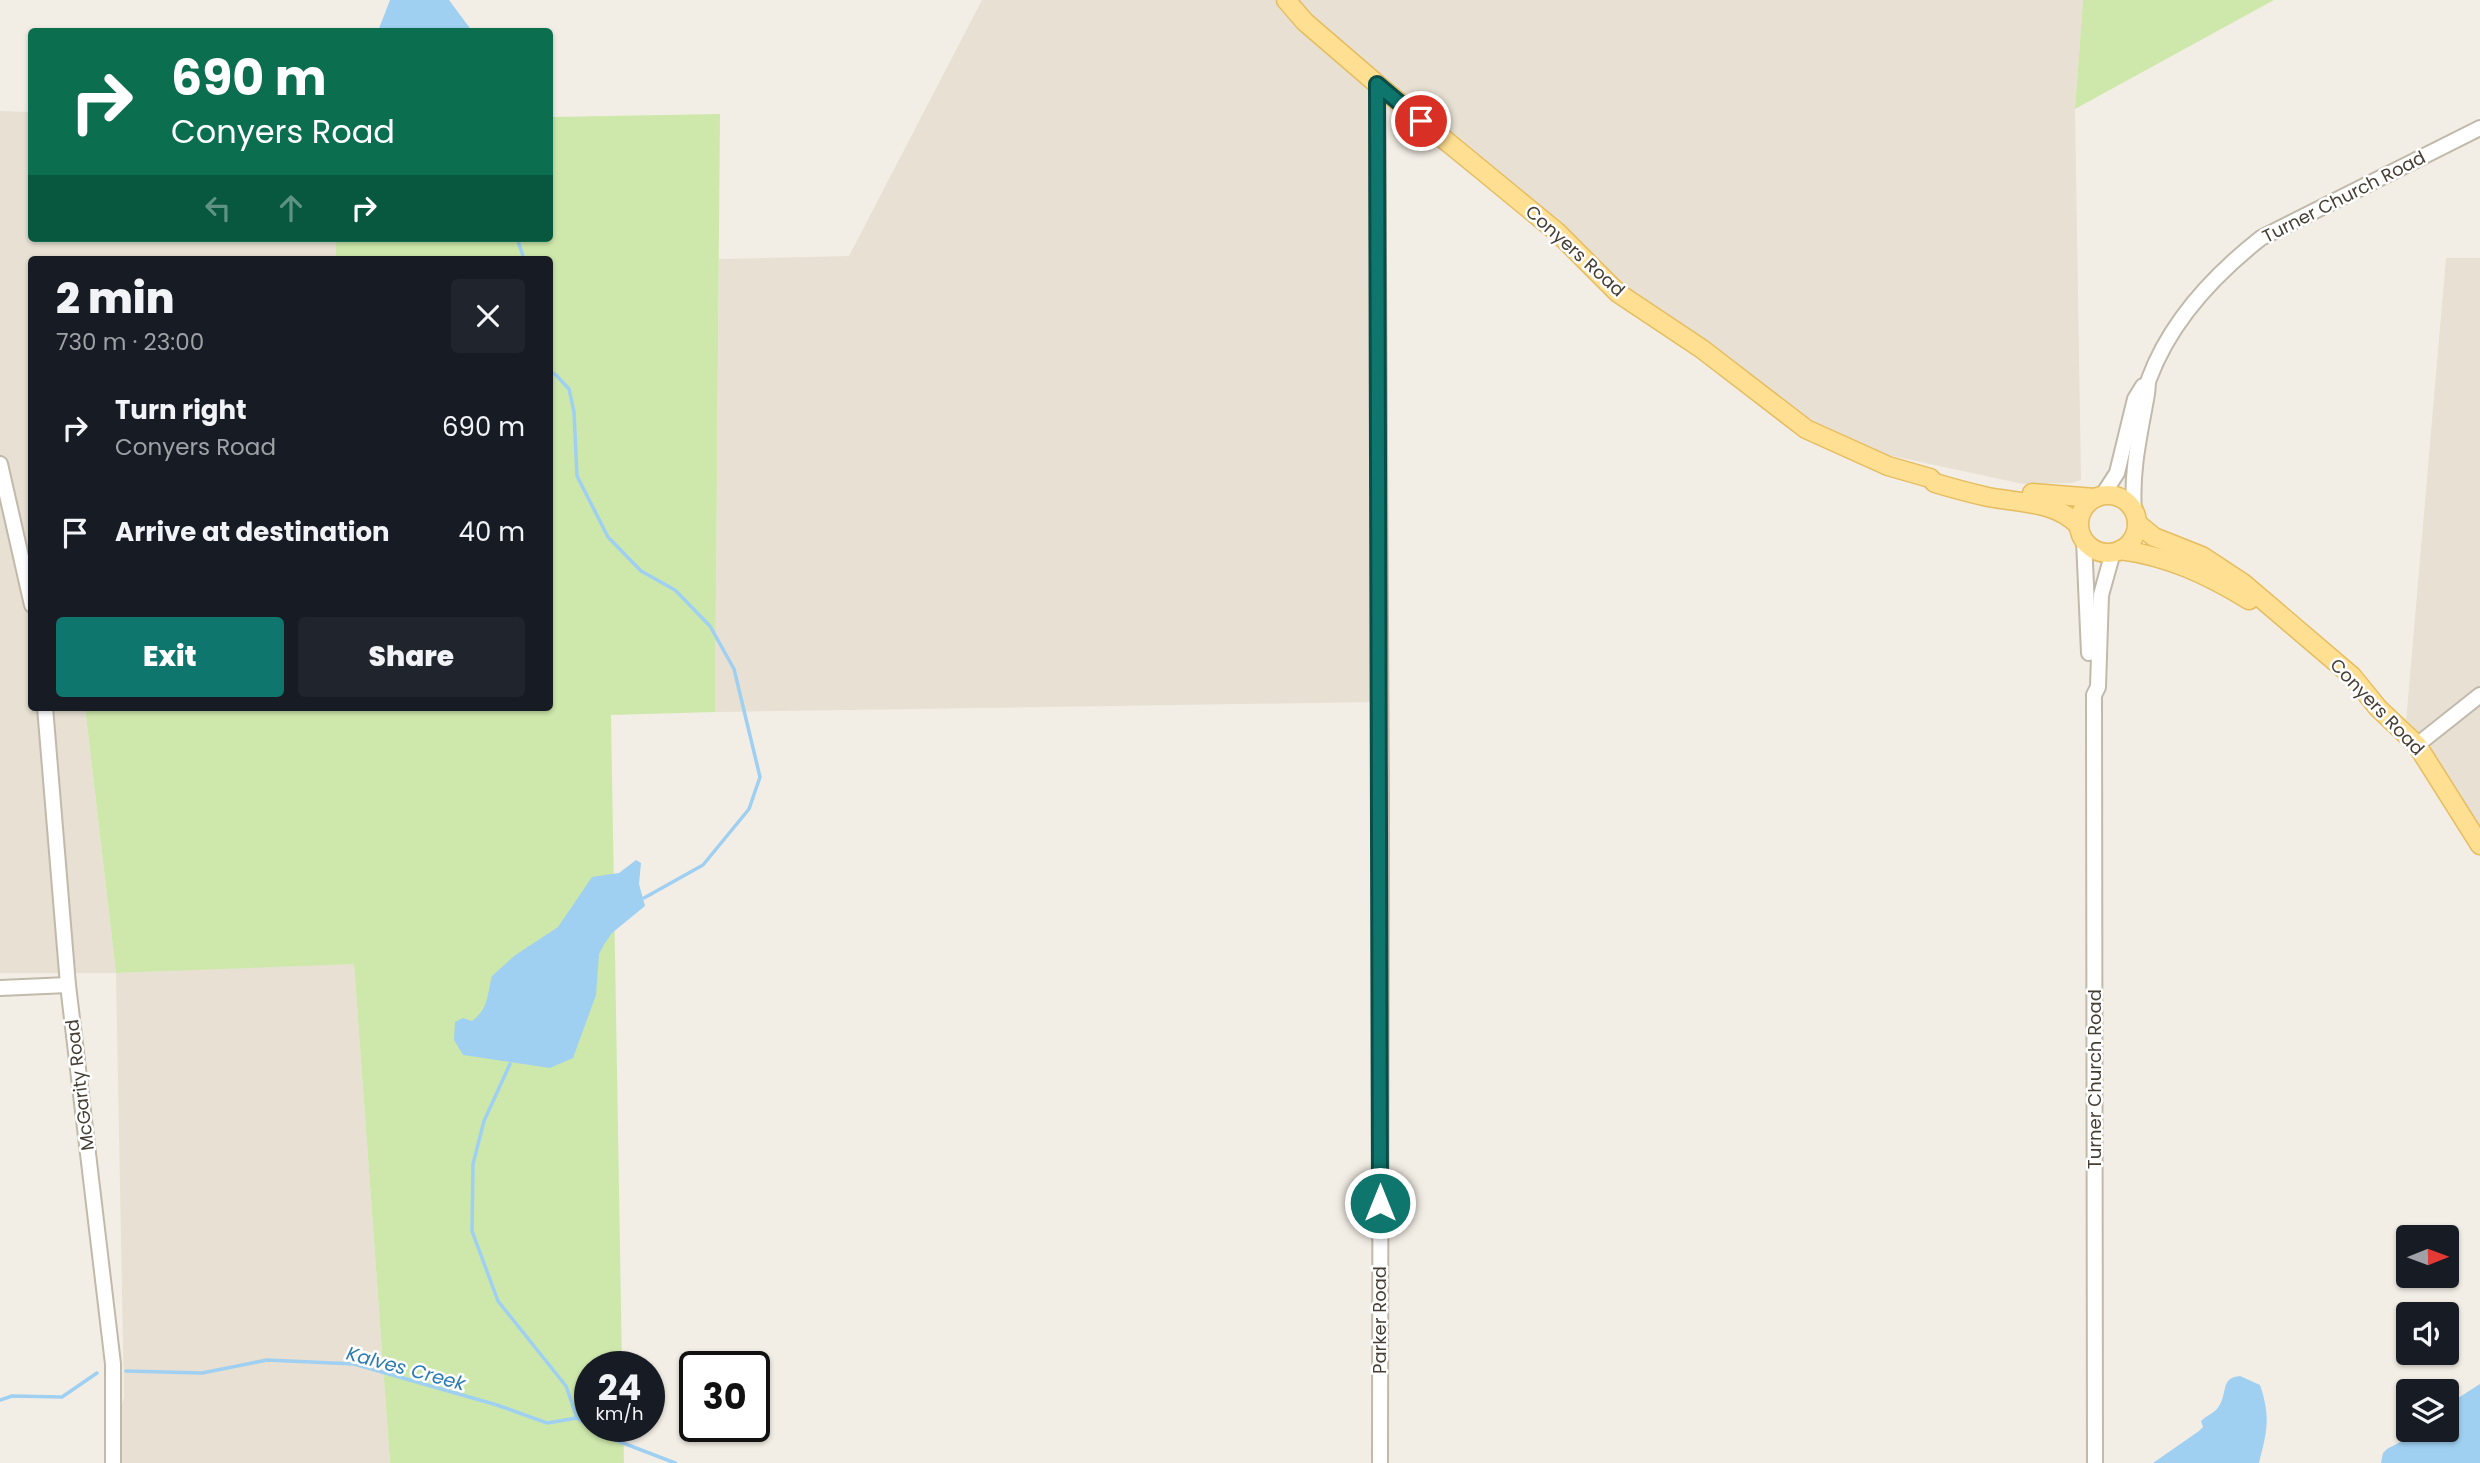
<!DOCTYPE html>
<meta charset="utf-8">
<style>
body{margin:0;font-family:Poppins,sans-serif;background:#20242c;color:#f1f3f6;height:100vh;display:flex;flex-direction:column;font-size:26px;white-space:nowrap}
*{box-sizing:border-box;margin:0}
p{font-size:23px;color:#9ea1a6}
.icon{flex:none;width:38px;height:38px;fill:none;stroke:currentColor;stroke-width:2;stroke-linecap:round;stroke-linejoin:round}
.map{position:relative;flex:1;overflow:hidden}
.drawer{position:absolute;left:28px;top:256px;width:525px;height:455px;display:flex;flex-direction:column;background:#171b24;border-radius:7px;box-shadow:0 2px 5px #0004}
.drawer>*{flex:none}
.banner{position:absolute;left:28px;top:28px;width:525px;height:214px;border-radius:7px;box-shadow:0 2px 5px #0004;background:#0b6e4f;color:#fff;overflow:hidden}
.needle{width:46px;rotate:89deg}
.fabs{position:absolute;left:2396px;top:1225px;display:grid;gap:14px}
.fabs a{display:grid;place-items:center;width:63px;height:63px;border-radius:7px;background:#171b24;box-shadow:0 2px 5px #0004;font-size:35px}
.speed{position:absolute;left:574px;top:1351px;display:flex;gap:14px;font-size:35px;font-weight:700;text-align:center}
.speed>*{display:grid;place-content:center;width:91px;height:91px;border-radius:50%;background:#171b24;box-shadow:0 2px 5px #0004;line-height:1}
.speed small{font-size:18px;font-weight:400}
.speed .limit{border:4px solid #111;border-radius:10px;background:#fff;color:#111}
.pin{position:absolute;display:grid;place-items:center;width:60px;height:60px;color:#fff;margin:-30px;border:4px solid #fff;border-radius:50%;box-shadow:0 2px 7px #0007}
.me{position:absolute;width:77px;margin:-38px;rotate:0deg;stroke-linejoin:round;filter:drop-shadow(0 0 5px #0008)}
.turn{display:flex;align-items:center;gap:24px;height:147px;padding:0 28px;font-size:32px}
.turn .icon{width:91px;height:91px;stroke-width:2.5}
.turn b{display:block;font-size:49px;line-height:60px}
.lanes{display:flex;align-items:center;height:66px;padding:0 28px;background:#0003;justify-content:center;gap:35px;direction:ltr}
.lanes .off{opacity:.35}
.round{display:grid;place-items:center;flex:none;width:74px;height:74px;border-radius:7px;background:#20242c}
.overview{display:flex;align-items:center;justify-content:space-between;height:119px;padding:0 28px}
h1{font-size:42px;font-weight:800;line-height:52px}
.cta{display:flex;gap:14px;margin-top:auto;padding:14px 28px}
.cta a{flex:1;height:80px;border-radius:7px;background:#0f766e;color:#fff;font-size:28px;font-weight:800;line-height:80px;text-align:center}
.cta a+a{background:#20242c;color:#f1f3f6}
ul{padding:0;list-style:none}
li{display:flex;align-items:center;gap:21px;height:105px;padding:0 28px}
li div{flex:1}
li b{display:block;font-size:26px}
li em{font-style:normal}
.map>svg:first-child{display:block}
.residential{fill:#e7e0d3}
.green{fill:#cee8ac}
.water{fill:#9fd0f2}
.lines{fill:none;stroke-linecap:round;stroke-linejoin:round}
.stream{stroke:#9fd0f2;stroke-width:3.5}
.minor-casing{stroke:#c1b9aa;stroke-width:18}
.major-casing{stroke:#e6bc60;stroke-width:21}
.minor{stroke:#fff;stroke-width:14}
.major{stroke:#ffdf91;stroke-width:18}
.route-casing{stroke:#0a4d48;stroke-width:18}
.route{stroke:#0f766e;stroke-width:12}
.labels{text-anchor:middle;stroke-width:5;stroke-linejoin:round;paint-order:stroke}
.street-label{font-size:18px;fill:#453e34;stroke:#fff}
.water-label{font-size:19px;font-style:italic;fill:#2b7bb3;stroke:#fff}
</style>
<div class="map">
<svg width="2480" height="1463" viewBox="0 0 2480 1463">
<rect width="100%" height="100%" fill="#f3eee5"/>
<!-- residential -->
<g class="residential">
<path d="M 982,0 L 2083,0 L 2075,109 L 2081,480 L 2072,483 L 2023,484 L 1888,455 L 1747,390 L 1374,99 L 1378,702 L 715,712 L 719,259 L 849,256 Z"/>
<path d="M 0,111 L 31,112 L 32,238 L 336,238 L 336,259 L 32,259 L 32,707 L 85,707 L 116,973 L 354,963 L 390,1463 L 106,1463 L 124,1397 L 116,973 L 0,973 Z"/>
<path d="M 2446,258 L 2480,258 L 2480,856 L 2405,734 Z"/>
</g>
<!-- green -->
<g class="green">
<path d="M 2083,0 L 2274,0 L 2075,109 Z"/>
<path d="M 720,114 L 715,712 L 611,715 L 622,1367 L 590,1367 L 590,1426 L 623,1426 L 624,1463 L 390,1463 L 354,964 L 116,973 L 85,707 L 550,707 L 550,259 L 336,259 L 336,238 L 550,238 L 550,117 Z"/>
</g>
<!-- water -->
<g class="water">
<path d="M 390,0 L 449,0 L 472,31 L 378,31 Z"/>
<path d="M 636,860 L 641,863 L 639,884 L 645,906 L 612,933 L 605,943 L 599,954 L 596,995 L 573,1058 L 550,1068 L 463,1055 L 454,1040 L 455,1022 L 463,1018 L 472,1021 C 489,1009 487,994 492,976 L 514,956 L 558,927 L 592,877 L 619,873 Z"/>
<path d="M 2240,1376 L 2260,1385 C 2271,1417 2267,1432 2259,1463 L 2153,1463 L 2199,1431 L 2203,1427 L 2201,1421 C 2207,1415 2215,1413 2219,1406 C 2228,1392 2220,1378 2240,1376 Z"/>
<path d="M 2480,1384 L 2480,1463 L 2381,1463 L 2383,1453 L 2387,1449 L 2423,1430 L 2446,1430 L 2447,1405 Z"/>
</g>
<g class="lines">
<!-- stream -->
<g class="stream">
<path d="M 517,238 L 524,259"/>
<path d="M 550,371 L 556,375 L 569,389 L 574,412 L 577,476 L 608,537 L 641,571 L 675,590 L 710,626 L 734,669 L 760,777 L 749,809 L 703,865 L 644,898"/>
<path d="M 510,1064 L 484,1121 L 473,1164 L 472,1231 L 498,1301 L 566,1386 L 577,1418"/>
<path d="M 126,1371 L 202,1373 L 267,1360 L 354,1364 L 497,1405 L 547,1423 L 577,1418 L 590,1426"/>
<path d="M 0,1400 L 12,1396 L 62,1397 L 97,1373"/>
<path d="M 591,1426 L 610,1438 L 675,1463"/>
</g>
<!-- minor casing -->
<g class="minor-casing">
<g id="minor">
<path d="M 1377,84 L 1381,802 L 1380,1463"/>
<path d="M 0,464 L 32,605"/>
<path d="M 2102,496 L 2117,473 L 2135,399 L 2143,386"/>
<path d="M 2134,511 C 2131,470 2140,434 2147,394 C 2148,389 2147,384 2149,379 C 2170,322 2214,275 2261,238 L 2480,128"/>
<path d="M 2084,540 L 2089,653"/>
<path d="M 45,707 L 68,985 L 113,1364 L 113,1463"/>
<path d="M 2417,745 L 2480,695"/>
<path d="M 0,988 L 68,985"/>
<path d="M 2095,1463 L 2094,695 L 2098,687 L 2101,595 L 2113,552"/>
</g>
</g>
<!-- major casing -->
<g class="major-casing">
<g id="major">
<path d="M 1286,0 L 1305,22 L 1377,84 L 1557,232 L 1618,293 L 1702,349 L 1806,429 L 1888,466 L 1930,478 L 1935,483 C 1952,488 1970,493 1988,497 C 2019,503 2056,501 2079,526"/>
<path d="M 2032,493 L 2095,498"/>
<circle cx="2108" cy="524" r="29"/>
<path d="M 2137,523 L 2154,537 L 2202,556 L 2243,583 L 2352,676 L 2378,708 L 2417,745 L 2480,845"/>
<path d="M 2120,550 C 2168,556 2208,575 2249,600"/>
</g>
</g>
<!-- minor -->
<use href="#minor" class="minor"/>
<!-- major -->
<use href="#major" class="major"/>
</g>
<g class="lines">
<!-- route casing -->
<g class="route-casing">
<path id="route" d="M 1380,1203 L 1377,84 L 1421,121"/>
</g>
<!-- route -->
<use href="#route" class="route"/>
</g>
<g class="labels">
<!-- street labels -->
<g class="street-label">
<text transform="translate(2344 197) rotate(-27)" y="6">Turner Church Road</text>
<text transform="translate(1575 251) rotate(42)" y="6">Conyers Road</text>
<text transform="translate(2377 707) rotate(46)" y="6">Conyers Road</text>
<text transform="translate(2095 1079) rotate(-90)" y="6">Turner Church Road</text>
<text transform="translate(80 1085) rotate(-97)" y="6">McGarity Road</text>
<text transform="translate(1380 1320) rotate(-90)" y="6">Parker Road</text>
</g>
<!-- water labels -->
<g class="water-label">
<text transform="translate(406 1368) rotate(15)" y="7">Kalves Creek</text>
</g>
</g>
</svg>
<div class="fabs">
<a><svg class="needle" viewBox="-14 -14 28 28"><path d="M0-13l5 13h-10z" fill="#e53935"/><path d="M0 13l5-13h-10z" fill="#9ea1a6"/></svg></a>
<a><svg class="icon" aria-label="sound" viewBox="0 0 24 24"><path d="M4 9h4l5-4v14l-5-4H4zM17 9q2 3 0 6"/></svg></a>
<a><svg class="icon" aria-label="layers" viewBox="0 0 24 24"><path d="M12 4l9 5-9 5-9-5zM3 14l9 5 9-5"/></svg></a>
</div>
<div class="speed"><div>24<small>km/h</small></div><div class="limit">30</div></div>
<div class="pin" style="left:1421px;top:121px;background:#d93025"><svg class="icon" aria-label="arrive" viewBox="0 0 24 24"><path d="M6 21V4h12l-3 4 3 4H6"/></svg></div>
<svg class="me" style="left:1380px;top:1203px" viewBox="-20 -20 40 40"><circle r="17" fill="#0f766e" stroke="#fff" stroke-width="3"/><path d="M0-11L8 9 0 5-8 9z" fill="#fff"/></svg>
<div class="banner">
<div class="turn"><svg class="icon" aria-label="right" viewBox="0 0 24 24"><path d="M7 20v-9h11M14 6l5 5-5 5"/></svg><div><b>690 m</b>Conyers Road</div></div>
<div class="lanes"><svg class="icon off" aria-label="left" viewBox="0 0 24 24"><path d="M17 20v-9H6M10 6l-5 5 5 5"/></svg><svg class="icon off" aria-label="ahead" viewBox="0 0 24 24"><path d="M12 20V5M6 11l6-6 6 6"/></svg><svg class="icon" aria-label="right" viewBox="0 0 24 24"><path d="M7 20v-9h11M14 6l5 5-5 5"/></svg></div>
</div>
<section class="drawer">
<div class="overview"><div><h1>2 min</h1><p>730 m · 23:00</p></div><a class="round"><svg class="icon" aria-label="close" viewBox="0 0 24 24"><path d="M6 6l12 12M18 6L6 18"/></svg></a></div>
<ul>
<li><svg class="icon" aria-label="right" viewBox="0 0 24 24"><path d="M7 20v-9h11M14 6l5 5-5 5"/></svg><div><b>Turn right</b><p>Conyers Road</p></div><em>690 m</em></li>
<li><svg class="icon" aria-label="arrive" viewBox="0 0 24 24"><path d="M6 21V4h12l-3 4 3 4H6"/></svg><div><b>Arrive at destination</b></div><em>40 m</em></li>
</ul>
<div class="cta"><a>Exit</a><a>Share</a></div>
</section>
</div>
